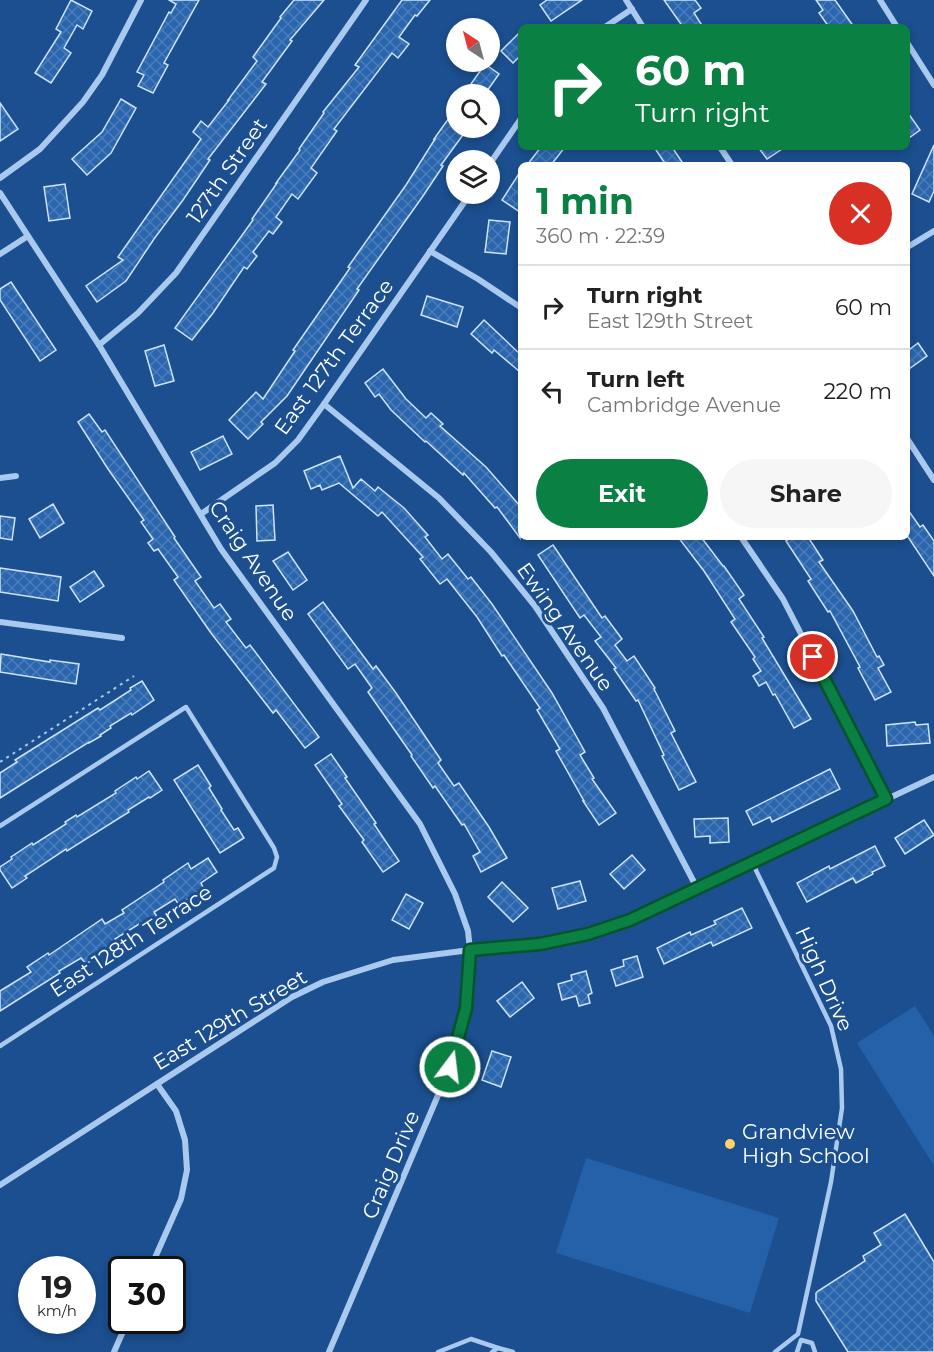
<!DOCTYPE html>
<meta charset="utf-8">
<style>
body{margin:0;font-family:Montserrat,sans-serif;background:#f6f6f6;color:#222;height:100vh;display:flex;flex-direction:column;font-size:22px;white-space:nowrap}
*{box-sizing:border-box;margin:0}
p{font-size:20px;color:#767676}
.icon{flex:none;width:33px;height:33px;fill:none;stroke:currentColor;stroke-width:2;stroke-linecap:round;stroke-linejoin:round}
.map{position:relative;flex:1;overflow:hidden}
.side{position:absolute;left:518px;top:162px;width:392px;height:378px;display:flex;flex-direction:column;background:#fff;border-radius:9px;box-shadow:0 3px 9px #0003}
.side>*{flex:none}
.guide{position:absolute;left:518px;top:24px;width:392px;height:126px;border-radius:9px;box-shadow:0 3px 9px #0003;background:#0b8043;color:#fff;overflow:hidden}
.needle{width:39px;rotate:324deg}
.tools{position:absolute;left:446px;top:18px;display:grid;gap:12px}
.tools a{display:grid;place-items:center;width:54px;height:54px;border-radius:50%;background:#fff;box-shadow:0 3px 9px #0003;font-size:30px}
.speed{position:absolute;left:18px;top:1256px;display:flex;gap:12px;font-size:30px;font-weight:700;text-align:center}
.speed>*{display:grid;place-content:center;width:78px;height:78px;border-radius:50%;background:#fff;box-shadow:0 3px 9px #0003;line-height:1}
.speed small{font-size:15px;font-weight:400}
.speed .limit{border:3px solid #111;border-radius:9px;background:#fff;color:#111}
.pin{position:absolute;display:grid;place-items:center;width:51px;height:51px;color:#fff;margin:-26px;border:3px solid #fff;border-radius:50%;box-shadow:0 2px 6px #0007}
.me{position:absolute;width:66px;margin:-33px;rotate:15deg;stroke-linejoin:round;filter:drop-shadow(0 0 4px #0008)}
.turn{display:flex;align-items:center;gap:21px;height:126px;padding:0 18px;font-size:27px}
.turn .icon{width:78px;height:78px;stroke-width:2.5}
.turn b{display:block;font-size:42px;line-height:51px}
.round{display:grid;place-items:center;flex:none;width:63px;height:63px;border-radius:32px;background:#f6f6f6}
.overview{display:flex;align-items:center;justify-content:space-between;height:102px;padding:0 18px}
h1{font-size:36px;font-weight:700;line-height:45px;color:#0b8043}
.button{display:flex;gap:12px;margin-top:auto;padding:12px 18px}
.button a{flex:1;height:69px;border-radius:36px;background:#0b8043;color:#fff;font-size:24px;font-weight:700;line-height:69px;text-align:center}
.button a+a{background:#f6f6f6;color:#222}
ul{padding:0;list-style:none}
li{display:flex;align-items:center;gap:18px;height:84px;padding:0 18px;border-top:2px solid #e0e0e0}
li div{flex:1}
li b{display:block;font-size:22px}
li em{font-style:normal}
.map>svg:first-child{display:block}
.green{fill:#2461a8}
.building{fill:url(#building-cross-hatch);stroke:#cfe3fa;stroke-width:1.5}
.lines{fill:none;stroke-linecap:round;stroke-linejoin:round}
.path{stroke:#a9c9ee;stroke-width:2;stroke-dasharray:3 4.5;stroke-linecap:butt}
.lane{stroke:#a9c9ee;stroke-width:4.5}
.street{stroke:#a9c9ee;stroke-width:6}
.route-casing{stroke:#07532c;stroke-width:15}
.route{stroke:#0b8043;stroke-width:10}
.poi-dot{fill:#ffd166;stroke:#1b4f8f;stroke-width:2}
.labels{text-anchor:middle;stroke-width:6;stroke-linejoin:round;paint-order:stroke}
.street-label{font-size:21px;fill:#fff;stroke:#1b4f8f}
.poi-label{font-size:21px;fill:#fff;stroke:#1b4f8f;text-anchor:start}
</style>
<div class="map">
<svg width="934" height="1352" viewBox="0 0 934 1352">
<defs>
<pattern id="building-cross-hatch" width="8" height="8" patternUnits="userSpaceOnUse" patternTransform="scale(1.5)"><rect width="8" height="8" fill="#2a66ad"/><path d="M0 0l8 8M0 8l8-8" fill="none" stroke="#4a7db9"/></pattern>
</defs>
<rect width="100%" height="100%" fill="#1b4f8f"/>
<!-- green -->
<g class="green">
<path d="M 915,1006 L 934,1036 L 934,1166 L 857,1043 Z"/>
<path d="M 586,1158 L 779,1218 L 750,1313 L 556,1253 Z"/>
</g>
<!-- building -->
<g class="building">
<path d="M 71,0 L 92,11 L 83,29 L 77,25 L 64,48 L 71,53 L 51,83 L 35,73 L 61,32 L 56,29 Z"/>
<path d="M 169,0 L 199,0 L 164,63 L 168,65 L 153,93 L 138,86 L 144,75 L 137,72 L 169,12 L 171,13 L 176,4 Z"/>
<path d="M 294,0 L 324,0 L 290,40 L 292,41 L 262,82 L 266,84 L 208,159 L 210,160 L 183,200 L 154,239 L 126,281 L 97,302 L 86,286 L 123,260 L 118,257 L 201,139 L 193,132 L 201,121 L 208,127 L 229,100 L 228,100 L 257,61 L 253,57 L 281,18 L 280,17 Z"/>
<path d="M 402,0 L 430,0 L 417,16 L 415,15 L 399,37 L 409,44 L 398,58 L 392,53 L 334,129 L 337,131 L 311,168 L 317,173 L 298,199 L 292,194 L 276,217 L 282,222 L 273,234 L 269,231 L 253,252 L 257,256 L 247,269 L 244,267 L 213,313 L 192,340 L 175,328 L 253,220 L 252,219 L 277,183 L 276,183 L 300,150 L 299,149 L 324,113 L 323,112 L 359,67 L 355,65 Z"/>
<path d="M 547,0 L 582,0 L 551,21 L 540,5 Z"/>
<path d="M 664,0 L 695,0 L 701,8 L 694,13 L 703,27 L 683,27 Z"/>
<path d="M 816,0 L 835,0 L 854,27 L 829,27 L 819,13 L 823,10 Z"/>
<path d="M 520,32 L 520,56 L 513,63 L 501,51 Z"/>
<path d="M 485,64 L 499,74 L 485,94 L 464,94 Z"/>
<path d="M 121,99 L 136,108 L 111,153 L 87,175 L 72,159 L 102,132 Z"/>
<path d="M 0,103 L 18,129 L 0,141 Z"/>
<path d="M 456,108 L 456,128 L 468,128 L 441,165 L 443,166 L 423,196 L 357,289 L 359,290 L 287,396 L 261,422 L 263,424 L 248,439 L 229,420 L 256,392 L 263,399 L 295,351 L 293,350 L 350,268 L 348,267 L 406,185 L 435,139 L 434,139 Z"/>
<path d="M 906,110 L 920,130 L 906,140 Z"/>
<path d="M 934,145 L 934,191 L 929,202 L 912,194 Z"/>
<path d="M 541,147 L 565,147 L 551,165 L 527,165 Z"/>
<path d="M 654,147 L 672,147 L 684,165 L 666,165 Z"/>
<path d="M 758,147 L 785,147 L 767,159 Z"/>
<path d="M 520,172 L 520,212 L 502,200 Z"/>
<path d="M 65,184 L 70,218 L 49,221 L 44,187 Z"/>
<path d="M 489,220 L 510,222 L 506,254 L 485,252 Z"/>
<path d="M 11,282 L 56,350 L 40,361 L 0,300 L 0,289 Z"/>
<path d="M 427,296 L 463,307 L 457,327 L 421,315 Z"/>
<path d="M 484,320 L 520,354 L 520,372 L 494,350 L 492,353 L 471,334 Z"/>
<path d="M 918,343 L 927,356 L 906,371 L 906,352 Z"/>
<path d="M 164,345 L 174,381 L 155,386 L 145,351 Z"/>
<path d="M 383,369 L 406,399 L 426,418 L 431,413 L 443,424 L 440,426 L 486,467 L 520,506 L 520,538 L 497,507 L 495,508 L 464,473 L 463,475 L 426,441 L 425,442 L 391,410 L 379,394 L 375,397 L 365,383 Z"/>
<path d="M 89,414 L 102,432 L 105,430 L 175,537 L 174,538 L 201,577 L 195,581 L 214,608 L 220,604 L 231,619 L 226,622 L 246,648 L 250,645 L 319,737 L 305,748 L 276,710 L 273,713 L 211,633 L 174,580 L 178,577 L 158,549 L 154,551 L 148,543 L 153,539 L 141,522 L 144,520 L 108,469 L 78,422 Z"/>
<path d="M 223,436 L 232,454 L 200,470 L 191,452 Z"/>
<path d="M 340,456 L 353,488 L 361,479 L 375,491 L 378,487 L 404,508 L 428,535 L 425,537 L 442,559 L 448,554 L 468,579 L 471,577 L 492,604 L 552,693 L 585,752 L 580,755 L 594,778 L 592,779 L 616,813 L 599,825 L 583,801 L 584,801 L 556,751 L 560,749 L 537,710 L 540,708 L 504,655 L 502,656 L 477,617 L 447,579 L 440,584 L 420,559 L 423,557 L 382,512 L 378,516 L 339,483 L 322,490 L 320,485 L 311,489 L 304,471 Z"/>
<path d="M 53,504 L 64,523 L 40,538 L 29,519 Z"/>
<path d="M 273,505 L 275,540 L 257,541 L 256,506 Z"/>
<path d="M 906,507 L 920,527 L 923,525 L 934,541 L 934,576 L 906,534 Z"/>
<path d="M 0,516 L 15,518 L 12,540 L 0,538 Z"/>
<path d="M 678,537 L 701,537 L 723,566 L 724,566 L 744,595 L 739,599 L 764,637 L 762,638 L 811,719 L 794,728 L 775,694 L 773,695 L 766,682 L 759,686 L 753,676 L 761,671 L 753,659 L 755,657 L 731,622 L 735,619 L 704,571 Z"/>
<path d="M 792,537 L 808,537 L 823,560 L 819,562 L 853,611 L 877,657 L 879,656 L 884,665 L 878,668 L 891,692 L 875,700 L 858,668 L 860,667 L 830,611 L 828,612 L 808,581 L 811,579 L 786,541 Z"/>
<path d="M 553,545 L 602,618 L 605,616 L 622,639 L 615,645 L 627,661 L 634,656 L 655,688 L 654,689 L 675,731 L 671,733 L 696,782 L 679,790 L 662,756 L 664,755 L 638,700 L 636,701 L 614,669 L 616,668 L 595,641 L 601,637 L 584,615 L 580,618 L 538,555 Z"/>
<path d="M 288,552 L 307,580 L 293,590 L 273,561 Z"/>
<path d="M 0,568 L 61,577 L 58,601 L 0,592 Z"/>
<path d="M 94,571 L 104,586 L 80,602 L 70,587 Z"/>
<path d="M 323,602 L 373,669 L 376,666 L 396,693 L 441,760 L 438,763 L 454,786 L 459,783 L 489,827 L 507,858 L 481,872 L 473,856 L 480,852 L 464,824 L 462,825 L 435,786 L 433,788 L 411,756 L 412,755 L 368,692 L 372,688 L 355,664 L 348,669 L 308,614 Z"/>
<path d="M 1,654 L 50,662 L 50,660 L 79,664 L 76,684 L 0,672 Z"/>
<path d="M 142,681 L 154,700 L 132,715 L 131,713 L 110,726 L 111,728 L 100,735 L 101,736 L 89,743 L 89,742 L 0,798 L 0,773 L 17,762 L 15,760 L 98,708 L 100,710 L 131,690 L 130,688 Z"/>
<path d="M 915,722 L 916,725 L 928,724 L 930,743 L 887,746 L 886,725 Z"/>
<path d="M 331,754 L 347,777 L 345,778 L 376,823 L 374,824 L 399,861 L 383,872 L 362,842 L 364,840 L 339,806 L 342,804 L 315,765 Z"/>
<path d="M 198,765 L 211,786 L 209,788 L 222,809 L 221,810 L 234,830 L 238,828 L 244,838 L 220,853 L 174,780 Z"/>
<path d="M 830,769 L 840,789 L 772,822 L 770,817 L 753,825 L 746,811 Z"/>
<path d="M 149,771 L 162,790 L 150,798 L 149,797 L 128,810 L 129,812 L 67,851 L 66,849 L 25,876 L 27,878 L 12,888 L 0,870 L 0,867 L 12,859 L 11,857 L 32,843 L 33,845 L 66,824 L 65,822 L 76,815 L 77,817 L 116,793 L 115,791 L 136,777 L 137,779 Z"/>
<path d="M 728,818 L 729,842 L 710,843 L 710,836 L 695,837 L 694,819 Z"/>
<path d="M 924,820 L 934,835 L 905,854 L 895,838 Z"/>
<path d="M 875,846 L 885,866 L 872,872 L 873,874 L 856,883 L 853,878 L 807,902 L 797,883 L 829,866 L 830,869 Z"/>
<path d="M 632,855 L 645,870 L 624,889 L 610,874 Z"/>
<path d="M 208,858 L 217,872 L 201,883 L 204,889 L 179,905 L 175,899 L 154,912 L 158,918 L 142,928 L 139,924 L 115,939 L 118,944 L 86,964 L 81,958 L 59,971 L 60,973 L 0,1011 L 0,991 L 31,972 L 27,967 L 48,953 L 49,955 L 102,919 L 105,924 L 124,913 L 122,910 L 164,882 L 163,880 L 188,863 L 191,869 Z"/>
<path d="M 580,881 L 586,901 L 558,909 L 552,888 Z"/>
<path d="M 502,882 L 528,908 L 513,922 L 488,897 Z"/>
<path d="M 406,894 L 423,903 L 409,929 L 392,920 Z"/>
<path d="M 742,908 L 752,928 L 713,946 L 711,942 L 664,964 L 657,948 L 690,932 L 691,935 L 716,924 L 714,921 Z"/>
<path d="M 637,956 L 643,977 L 616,986 L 611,970 L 624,966 L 623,960 Z"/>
<path d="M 586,971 L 592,993 L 588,995 L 590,1003 L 579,1006 L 576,996 L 562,1000 L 558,984 L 572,980 L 571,975 Z"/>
<path d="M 522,982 L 534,998 L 510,1017 L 497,1001 Z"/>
<path d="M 492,1051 L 511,1057 L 501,1087 L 482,1080 Z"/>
<path d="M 905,1214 L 934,1262 L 934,1352 L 848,1352 L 816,1301 L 816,1293 L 818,1291 L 865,1261 L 863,1256 L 881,1245 L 874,1233 Z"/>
</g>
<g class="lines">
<!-- path -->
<path class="path" d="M 0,762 L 134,676"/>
<!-- lane -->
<g class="lane">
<path d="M 0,826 L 186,707 L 274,848 L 277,857 L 274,868 L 0,1046"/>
<path d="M 752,862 L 831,1026 L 841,1069 L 842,1108 L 831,1182 L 798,1334 L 775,1352"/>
<path d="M 438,1352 L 471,1339 L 498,1348"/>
<path d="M 492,1352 L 498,1348 L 513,1352"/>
<path d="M 797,1352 L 801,1340 L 812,1343 L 815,1352"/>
</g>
<!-- street -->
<g class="street">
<path d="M 626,0 L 643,27"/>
<path d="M 880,0 L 897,27"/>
<path d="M 605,27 L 632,9"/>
<path d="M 906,41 L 934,85"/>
<path d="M 720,147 L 732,165"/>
<path d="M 489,165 L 520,120"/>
<path d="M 0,178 L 40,149 L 83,102 L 102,75 L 141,0"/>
<path d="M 0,193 L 99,345 L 221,549 L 420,824 L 455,894 L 468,931 L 470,950 L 466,1007 L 450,1067 L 329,1352"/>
<path d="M 906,248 L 934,231"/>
<path d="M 430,251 L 478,279 L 520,307"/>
<path d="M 0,254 L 28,236"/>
<path d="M 99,345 L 138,313 L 176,273 L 366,0"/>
<path d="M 324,404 L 439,498 L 491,552 L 535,606 L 603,708 L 697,888"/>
<path d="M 906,437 L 934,480"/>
<path d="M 0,478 L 16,476"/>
<path d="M 201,514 L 275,463 L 298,440 L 324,404 L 470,194"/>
<path d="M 741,537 L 783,599 L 886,799"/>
<path d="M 0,622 L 122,638"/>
<path d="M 0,1185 L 292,997 L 323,982 L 393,960 L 470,950 L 540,944 L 589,934 L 630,920 L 934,777"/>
<path d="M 150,1269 L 181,1199 L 187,1170 L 185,1140 L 176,1111 L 157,1084"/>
<path d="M 114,1352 L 128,1320"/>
</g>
</g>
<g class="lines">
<!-- route casing -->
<g class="route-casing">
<path id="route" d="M 450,1067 L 466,1008 L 470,950 L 540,944 L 588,934 L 630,920 L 886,799 L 813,657"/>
</g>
<!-- route -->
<use href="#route" class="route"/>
</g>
<!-- markers -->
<circle class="poi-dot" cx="730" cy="1144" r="6"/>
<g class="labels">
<!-- street labels -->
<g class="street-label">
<text transform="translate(227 171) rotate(-55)" y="7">127th Street</text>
<text transform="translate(334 357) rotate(-54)" y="7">East 127th Terrace</text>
<text transform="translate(253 561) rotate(56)" y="7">Craig Avenue</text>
<text transform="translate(565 627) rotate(55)" y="7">Ewing Avenue</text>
<text transform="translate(131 941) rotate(-33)" y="7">East 128th Terrace</text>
<text transform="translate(824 979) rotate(66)" y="7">High Drive</text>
<text transform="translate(230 1020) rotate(-31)" y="7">East 129th Street</text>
<text transform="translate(391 1165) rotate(-67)" y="7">Craig Drive</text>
</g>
<!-- poi labels -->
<g class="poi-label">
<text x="742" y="1139">Grandview<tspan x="742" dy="24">High School</tspan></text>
</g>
</g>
</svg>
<div class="tools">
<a><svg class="needle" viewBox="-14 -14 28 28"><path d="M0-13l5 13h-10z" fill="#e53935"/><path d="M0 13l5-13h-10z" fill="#767676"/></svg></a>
<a><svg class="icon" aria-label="search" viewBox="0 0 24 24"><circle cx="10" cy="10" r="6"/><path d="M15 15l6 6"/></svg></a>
<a><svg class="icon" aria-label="layers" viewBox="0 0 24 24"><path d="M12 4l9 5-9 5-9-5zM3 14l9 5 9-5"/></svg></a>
</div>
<div class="speed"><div>19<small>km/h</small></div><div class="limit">30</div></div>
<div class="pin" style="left:813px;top:657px;background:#d93025"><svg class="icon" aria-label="arrive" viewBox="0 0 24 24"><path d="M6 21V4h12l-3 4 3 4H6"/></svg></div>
<svg class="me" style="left:450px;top:1067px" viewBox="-20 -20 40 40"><circle r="17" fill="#0b8043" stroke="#fff" stroke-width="3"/><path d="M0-11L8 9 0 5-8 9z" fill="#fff"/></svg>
<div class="guide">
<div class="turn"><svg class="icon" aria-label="right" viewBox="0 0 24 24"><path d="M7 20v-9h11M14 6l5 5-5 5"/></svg><div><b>60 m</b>Turn right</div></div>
</div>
<section class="side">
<div class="overview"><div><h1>1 min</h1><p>360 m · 22:39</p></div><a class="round" style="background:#d93025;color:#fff"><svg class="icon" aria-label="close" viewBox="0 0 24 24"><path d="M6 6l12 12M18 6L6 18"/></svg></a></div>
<ul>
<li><svg class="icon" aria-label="right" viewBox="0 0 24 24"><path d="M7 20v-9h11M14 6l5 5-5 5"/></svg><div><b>Turn right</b><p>East 129th Street</p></div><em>60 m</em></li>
<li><svg class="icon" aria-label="left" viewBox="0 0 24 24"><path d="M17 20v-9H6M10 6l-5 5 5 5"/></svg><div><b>Turn left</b><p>Cambridge Avenue</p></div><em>220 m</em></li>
</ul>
<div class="button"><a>Exit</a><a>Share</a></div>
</section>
</div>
